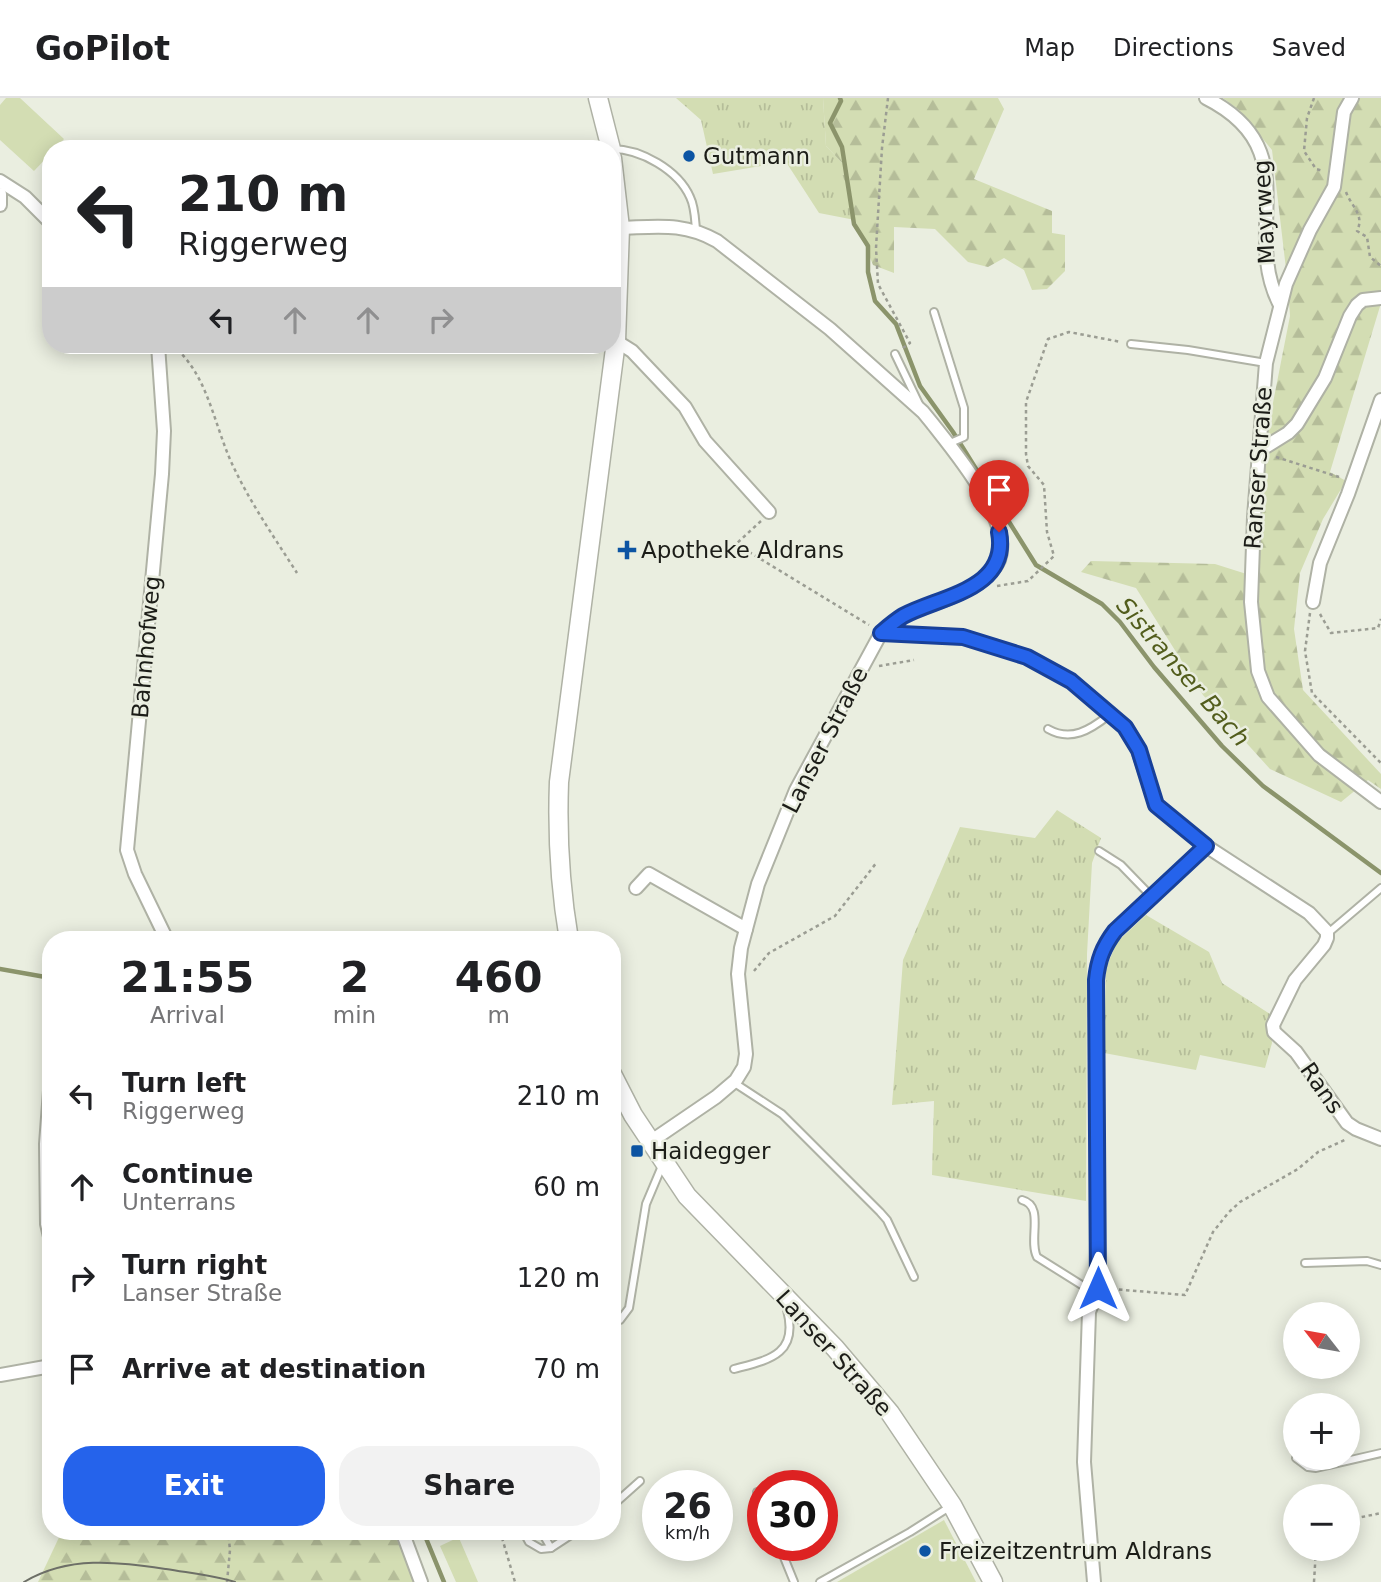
<!DOCTYPE html>
<meta charset="utf-8">
<style>
body{margin:0;font-family:"DejaVu Sans",sans-serif;background:#f2f2f2;color:#202124;height:100vh;display:flex;flex-direction:column;font-size:26px;white-space:nowrap}
*{box-sizing:border-box;margin:0}
p{font-size:23px;color:#757577}
.icon{flex:none;width:38px;height:38px;fill:none;stroke:currentColor;stroke-width:2;stroke-linecap:round;stroke-linejoin:round}
.map{position:relative;flex:1;overflow:hidden}
.drawer{position:absolute;left:42px;top:833px;width:579px;height:609px;display:flex;flex-direction:column;background:#fff;border-radius:28px;box-shadow:0 4px 18px #0003}
.drawer>*{flex:none}
.top-card{position:absolute;left:42px;top:42px;width:579px;height:214px;border-radius:28px;box-shadow:0 4px 18px #0003;background:#fff;color:#202124;overflow:hidden}
.needle{width:46px;rotate:301deg}
.buttons{position:absolute;left:1283px;top:1204px;display:grid;gap:14px}
.buttons a{display:grid;place-items:center;width:77px;height:77px;border-radius:50%;background:#fff;box-shadow:0 4px 18px #0003;font-size:35px}
.speed{position:absolute;left:642px;top:1372px;display:flex;gap:14px;font-size:35px;font-weight:700;text-align:center}
.speed>*{display:grid;place-content:center;width:91px;height:91px;border-radius:50%;background:#fff;box-shadow:0 4px 18px #0003;line-height:1}
.speed small{font-size:18px;font-weight:400}
.speed .limit{border:10px solid #d22;background:#fff;color:#111}
.pin{position:absolute;display:grid;place-items:center;width:60px;height:60px;color:#fff;margin:-72px -30px;border-radius:50% 50% 50% 0;rotate:-45deg;box-shadow:0 0 7px #0007}
.pin .icon{rotate:45deg}
.me{position:absolute;width:77px;margin:-38px;rotate:0deg;stroke-linejoin:round;filter:drop-shadow(0 0 5px #0008)}
.turn{display:flex;align-items:center;gap:24px;height:147px;padding:0 21px;font-size:32px}
.turn .icon{width:91px;height:91px;stroke-width:2.5}
.turn b{display:block;font-size:49px;line-height:60px}
.lanes{display:flex;align-items:center;height:66px;padding:0 21px;background:#0003;justify-content:center;gap:35px;direction:ltr}
.lanes .off{opacity:.35}
.eta{display:flex;justify-content:space-evenly;align-items:center;height:119px;text-align:center}
.eta b{font-size:42px;font-weight:700;line-height:49px}
.cta{display:flex;gap:14px;margin-top:auto;padding:14px 21px}
.cta a{flex:1;height:80px;border-radius:28px;background:#2563eb;color:#fff;font-size:28px;font-weight:700;line-height:80px;text-align:center}
.cta a+a{background:#f2f2f2;color:#202124}
ul{padding:0;list-style:none}
li{display:flex;align-items:center;gap:21px;height:91px;padding:0 21px}
li div{flex:1}
li b{display:block;font-size:26px}
li em{font-style:normal}
header{display:flex;align-items:center;gap:42px;box-sizing:border-box;height:98px;padding:0 35px;background:#fff;border-bottom:2px solid #e0e0e0}
header strong{font-size:33px}
nav{display:flex;gap:38px;margin-inline-start:auto;font-size:24px}
.map>svg:first-child{display:block}
.grass{fill:url(#grass-tufts)}
.forest{fill:url(#forest-firs)}
.garden{fill:#d3ddb3}
.lines{fill:none;stroke-linecap:round;stroke-linejoin:round}
.stream{stroke:#8b946b;stroke-width:4.5}
.lane-casing{stroke:#afb2a5;stroke-width:10}
.street-casing{stroke:#afb2a5;stroke-width:16}
.secondary-casing{stroke:#afb2a5;stroke-width:21}
.path{stroke:#9b9d93;stroke-width:2.5;stroke-dasharray:3.5 3.5;stroke-linecap:butt}
.lane{stroke:#fff;stroke-width:6}
.street{stroke:#fff;stroke-width:12}
.secondary{stroke:#fff;stroke-width:18}
.tram{stroke:#6d6f67;stroke-width:2}
.route-casing{stroke:#184099;stroke-width:18}
.route{stroke:#2563eb;stroke-width:12}
.poi-dot{fill:#0c54a3;stroke:#eaeee0;stroke-width:2.5}
.labels{text-anchor:middle;stroke-width:5;stroke-linejoin:round;paint-order:stroke}
.poi-label{font-size:23px;fill:#1c1d18;stroke:#eaeee0;text-anchor:start}
.street-label{font-size:23px;fill:#1c1d18;stroke:#eaeee0}
.water-label{font-size:24px;font-style:italic;fill:#525d1c;stroke:#eaeee0}
</style>
<header>
<strong>GoPilot</strong>
<nav><a>Map</a><a>Directions</a><a>Saved</a></nav>
</header>
<div class="map">
<svg width="1381" height="1484" viewBox="0 0 1381 1484">
<defs>
<pattern id="grass-tufts" width="24" height="20" patternUnits="userSpaceOnUse" patternTransform="scale(1.75)"><rect width="24" height="20" fill="#d3ddb3"/><path d="M3 7l-1-3M5 7V3M7 7l1-3M15 17l-1-3M17 17v-4M19 17l1-3" fill="none" stroke="#b5bd99"/></pattern>
<pattern id="forest-firs" width="22" height="20" patternUnits="userSpaceOnUse" patternTransform="scale(1.75)"><rect width="22" height="20" fill="#d3ddb3"/><path d="M5 1l3.5 6h-7zM16 11l3.5 6h-7z" fill="#b5bd99"/></pattern>
</defs>
<rect width="100%" height="100%" fill="#eaeee0"/>
<!-- grass -->
<g class="grass">
<path d="M 676,0 L 823,0 L 826,48 L 847,70 L 855,122 L 819,115 L 786,64 L 713,76 L 701,22 Z"/>
<path d="M 1057,712 L 1101,740 L 1092,765 L 1087,856 L 1086,1103 L 932,1077 L 934,1003 L 892,1007 L 903,862 L 960,729 L 1035,740 Z"/>
<path d="M 1146,817 L 1209,854 L 1222,885 L 1270,916 L 1272,945 L 1265,970 L 1200,957 L 1196,972 L 1104,955 L 1106,870 L 1117,844 Z"/>
</g>
<!-- forest -->
<g class="forest">
<path d="M 823,0 L 998,0 L 1004,11 L 974,81 L 1052,113 L 1052,135 L 1065,137 L 1065,173 L 1047,191 L 1032,192 L 1024,172 L 1004,160 L 988,169 L 968,164 L 935,131 L 894,129 L 894,175 L 873,167 L 855,122 L 847,70 L 826,48 Z"/>
<path d="M 1223,0 L 1381,0 L 1381,205 L 1330,374 L 1346,383 L 1323,421 L 1300,475 L 1294,531 L 1303,592 L 1381,676 L 1381,691 L 1368,682 L 1341,704 L 1270,671 L 1203,597 L 1136,490 L 1081,474 L 1091,463 L 1215,466 L 1256,479 L 1261,366 L 1290,218 L 1288,188 L 1272,52 L 1239,12 Z"/>
<path d="M 62,1433 L 395,1433 L 416,1484 L 38,1484 Z"/>
</g>
<!-- garden -->
<g class="garden">
<path d="M 6,0 L 20,0 L 64,41 L 55,51 L 51,51 L 51,55 L 34,73 L 0,42 L 0,7 Z"/>
<path d="M 944,1422 L 976,1484 L 837,1484 Z"/>
<path d="M 459,1439 L 459,1440 L 478,1484 L 456,1484 L 440,1448 Z"/>
</g>
<g class="lines">
<!-- stream -->
<g class="stream">
<path d="M 840,0 L 841,3 L 830,25 L 842,49 L 854,126 L 868,148 L 868,174 L 875,203 L 896,226 L 920,288 L 953,334 L 1036,467 L 1102,506 L 1120,524 L 1154,569 L 1222,648 L 1263,688 L 1381,775"/>
<path d="M 0,871 L 51,880"/>
<path d="M 423,1433 L 444,1484"/>
</g>
<!-- lane casing -->
<g class="lane-casing">
<g id="lane">
<path d="M 612,51 C 641,51 678,72 690,99 C 695,109 695,121 696,132"/>
<path d="M 934,214 L 964,310 L 964,339 L 948,346"/>
<path d="M 1131,246 L 1188,252 L 1266,265"/>
<path d="M 895,256 L 919,306"/>
<path d="M 883,535 L 963,539 L 1026,559 L 1071,583 L 1090,597 L 1109,617 L 1125,629 L 1132,639"/>
<path d="M 1048,631 C 1071,644 1090,632 1109,617"/>
<path d="M 1099,753 L 1121,767 L 1151,798"/>
<path d="M 1327,836 L 1381,790"/>
<path d="M 733,984 L 782,1016 L 880,1114 L 887,1122 L 914,1179"/>
<path d="M 1022,1102 C 1045,1108 1028,1141 1037,1159 L 1096,1196"/>
<path d="M 1305,1165 L 1367,1163 L 1381,1167"/>
<path d="M 612,1224 L 620,1222 L 629,1210 L 646,1106 L 662,1068"/>
<path d="M 734,1271 C 768,1262 799,1257 787,1212 L 791,1208"/>
<path d="M 1296,1360 L 1308,1369 L 1316,1370 L 1381,1355"/>
<path d="M 757,1394 L 763,1408"/>
<path d="M 612,1408 L 640,1383"/>
<path d="M 523,1433 L 529,1444 L 541,1451 L 551,1450 L 577,1433"/>
<path d="M 541,1433 L 551,1450"/>
<path d="M 779,1447 L 794,1484"/>
<path d="M 820,1484 L 910,1434 L 951,1408"/>
</g>
</g>
<!-- street casing -->
<g class="street-casing">
<g id="street">
<path d="M 1206,0 C 1309,52 1240,131 1280,207"/>
<path d="M 1352,0 L 1344,14 L 1334,89 L 1310,132 L 1286,186 L 1266,265 L 1254,419 L 1251,504 L 1258,573 L 1268,599 L 1319,657 L 1381,704"/>
<path d="M 0,83 L 25,99 L 51,125"/>
<path d="M 0,96 L 0,107"/>
<path d="M 620,130 C 657,129 683,124 717,143 L 830,231 L 923,314 L 932,325 C 954,353 1014,424 999,462 C 992,478 973,490 958,496 C 940,505 920,509 903,518 C 895,523 888,529 881,535 L 796,692 L 758,786 L 741,850 L 738,876 L 746,956 L 744,969 L 736,982 L 716,999 L 650,1044"/>
<path d="M 616,243 L 632,253 L 685,309 L 705,343 L 769,414"/>
<path d="M 158,247 L 164,333 L 162,376 L 127,752 L 135,776 L 167,842"/>
<path d="M 1259,353 L 1288,335 L 1297,326 L 1325,280 L 1350,218 L 1357,207 L 1363,202 L 1381,200"/>
<path d="M 1313,504 L 1320,465 L 1348,396 L 1381,302"/>
<path d="M 1132,639 L 1138,652 L 1156,707 L 1206,748 L 1309,815 L 1327,834 L 1327,840 L 1324,847 L 1295,882 L 1273,927 L 1274,934 L 1296,954 L 1347,1025 L 1356,1031 L 1381,1041"/>
<path d="M 636,790 L 649,776 L 746,831"/>
<path d="M 51,979 L 46,1046 L 47,1126 L 51,1143"/>
<path d="M 0,1277 L 51,1268"/>
<path d="M 402,1433 L 421,1484"/>
<path d="M 1094,1484 L 1084,1364 L 1089,1214 L 1098,1190 L 1096,882 C 1098,862 1103,849 1115,833 L 1206,748"/>
</g>
</g>
<!-- secondary casing -->
<g class="secondary-casing">
<g id="secondary">
<path d="M 598,0 L 611,51"/>
<path d="M 569,842 C 560,789 557,738 559,684 L 616,243 L 620,130 L 612,60"/>
<path d="M 612,976 L 633,1017 L 687,1098 L 835,1250 L 890,1315 L 952,1407 L 993,1484"/>
</g>
</g>
<!-- path -->
<g class="path">
<path d="M 888,0 L 882,50 L 876,150 L 878,186 L 910,245 L 903,250"/>
<path d="M 1314,0 L 1307,20 L 1304,53 L 1316,71 L 1323,73"/>
<path d="M 1346,94 C 1351,108 1365,117 1357,133 L 1367,139 L 1370,159 L 1381,168"/>
<path d="M 172,247 C 210,277 214,332 236,374 C 253,409 276,442 297,475"/>
<path d="M 1276,359 L 1339,379"/>
<path d="M 761,423 L 736,446 L 869,527"/>
<path d="M 997,488 L 1028,483 L 1054,458 L 1047,434 L 1044,387 L 1028,368 L 1026,356 L 1026,304 L 1048,241 L 1069,234 L 1121,244"/>
<path d="M 1310,515 L 1305,553 L 1312,595 L 1381,665"/>
<path d="M 1320,516 L 1331,535 L 1378,530 L 1381,521"/>
<path d="M 879,568 L 914,562"/>
<path d="M 754,873 L 769,855 L 835,818 L 877,764"/>
<path d="M 1112,1191 L 1185,1197 L 1213,1134 L 1229,1114 L 1240,1104 L 1298,1071 L 1318,1054 L 1347,1041"/>
<path d="M 1348,1422 L 1381,1415"/>
<path d="M 500,1433 L 515,1484"/>
<path d="M 227,1484 L 230,1452 L 228,1433"/>
<path d="M 1314,1484 L 1316,1451"/>
</g>
<!-- lane -->
<use href="#lane" class="lane"/>
<!-- street -->
<use href="#street" class="street"/>
<!-- secondary -->
<use href="#secondary" class="secondary"/>
<!-- tram -->
<path class="tram" d="M 24,1484 C 69,1457 117,1464 166,1471 C 189,1475 212,1477 235,1484"/>
</g>
<g class="lines">
<!-- route casing -->
<g class="route-casing">
<path id="route" d="M 999,434 C 1010,492 940,498 903,518 C 895,523 888,529 881,535 L 963,539 L 1027,559 L 1071,583 L 1125,629 L 1139,652 L 1156,707 L 1206,748 L 1115,833 C 1103,849 1098,862 1096,882 L 1098,1190"/>
</g>
<!-- route -->
<use href="#route" class="route"/>
</g>
<!-- markers -->
<g class="poi-dot">
<circle cx="689" cy="58" r="7"/>
<path d="M623.5 441.5h7v7h7v7h-7v7h-7v-7h-7v-7h7z"/>
<rect x="630" y="1046" width="14" height="14" rx="3.5"/>
<circle cx="925" cy="1453" r="7"/>
</g>
<g class="labels">
<!-- poi labels -->
<g class="poi-label">
<text x="703" y="66">Gutmann</text>
<text x="641" y="460">Apotheke Aldrans</text>
<text x="651" y="1061">Haidegger</text>
<text x="939" y="1461">Freizeitzentrum Aldrans</text>
</g>
<!-- street labels -->
<g class="street-label">
<text transform="translate(1264 114) rotate(-93)" y="8">Mayrweg</text>
<text transform="translate(1258 370) rotate(-86)" y="8">Ranser Straße</text>
<text transform="translate(146 549) rotate(-85)" y="8">Bahnhofweg</text>
<text transform="translate(825 642) rotate(-63)" y="8">Lanser Straße</text>
<text transform="translate(1322 990) rotate(55)" y="8">Rans</text>
<text transform="translate(834 1255) rotate(48)" y="8">Lanser Straße</text>
</g>
<!-- water labels -->
<g class="water-label">
<text transform="translate(1183 574) rotate(49)" y="8">Sistranser Bach</text>
</g>
</g>
</svg>
<div class="buttons">
<a><svg class="needle" viewBox="-14 -14 28 28"><path d="M0-13l5 13h-10z" fill="#e53935"/><path d="M0 13l5-13h-10z" fill="#757577"/></svg></a>
<a>+</a>
<a>−</a>
</div>
<div class="speed"><div>26<small>km/h</small></div><div class="limit">30</div></div>
<div class="pin" style="left:999px;top:434px;background:#d93025"><svg class="icon" aria-label="arrive" viewBox="0 0 24 24"><path d="M6 21V4h12l-3 4 3 4H6"/></svg></div>
<svg class="me" style="left:1098px;top:1190px" viewBox="-20 -20 40 40"><path d="M0-17L14 15 0 8-14 15z" fill="#2563eb" stroke="#fff" stroke-width="4"/></svg>
<div class="top-card">
<div class="turn"><svg class="icon" aria-label="left" viewBox="0 0 24 24"><path d="M17 20v-9H6M10 6l-5 5 5 5"/></svg><div><b>210 m</b>Riggerweg</div></div>
<div class="lanes"><svg class="icon" aria-label="left" viewBox="0 0 24 24"><path d="M17 20v-9H6M10 6l-5 5 5 5"/></svg><svg class="icon off" aria-label="ahead" viewBox="0 0 24 24"><path d="M12 20V5M6 11l6-6 6 6"/></svg><svg class="icon off" aria-label="ahead" viewBox="0 0 24 24"><path d="M12 20V5M6 11l6-6 6 6"/></svg><svg class="icon off" aria-label="right" viewBox="0 0 24 24"><path d="M7 20v-9h11M14 6l5 5-5 5"/></svg></div>
</div>
<section class="drawer">
<div class="eta">
<div><b>21:55</b><p>Arrival</p></div>
<div><b>2</b><p>min</p></div>
<div><b>460</b><p>m</p></div>
</div>
<ul>
<li><svg class="icon" aria-label="left" viewBox="0 0 24 24"><path d="M17 20v-9H6M10 6l-5 5 5 5"/></svg><div><b>Turn left</b><p>Riggerweg</p></div><em>210 m</em></li>
<li><svg class="icon" aria-label="ahead" viewBox="0 0 24 24"><path d="M12 20V5M6 11l6-6 6 6"/></svg><div><b>Continue</b><p>Unterrans</p></div><em>60 m</em></li>
<li><svg class="icon" aria-label="right" viewBox="0 0 24 24"><path d="M7 20v-9h11M14 6l5 5-5 5"/></svg><div><b>Turn right</b><p>Lanser Straße</p></div><em>120 m</em></li>
<li><svg class="icon" aria-label="arrive" viewBox="0 0 24 24"><path d="M6 21V4h12l-3 4 3 4H6"/></svg><div><b>Arrive at destination</b></div><em>70 m</em></li>
</ul>
<div class="cta"><a>Exit</a><a>Share</a></div>
</section>
</div>
